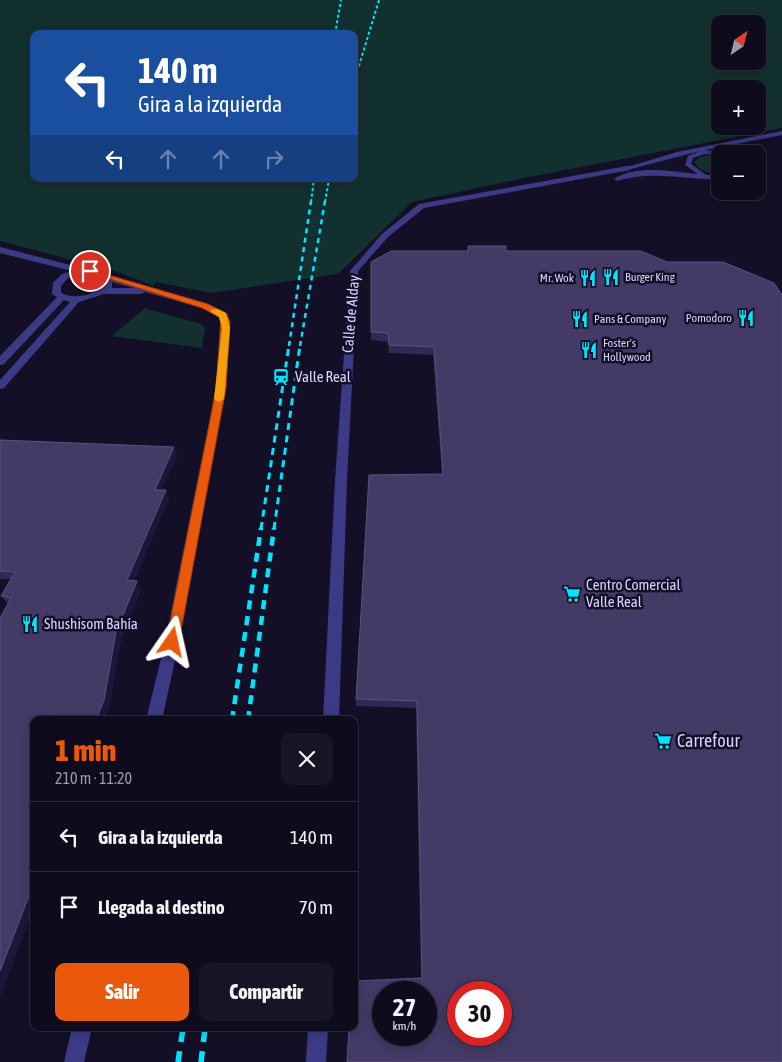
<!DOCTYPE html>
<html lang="es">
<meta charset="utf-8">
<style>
body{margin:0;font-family:"Asap Condensed",sans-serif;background:#171425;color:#f1f3f6;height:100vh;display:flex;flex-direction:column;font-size:19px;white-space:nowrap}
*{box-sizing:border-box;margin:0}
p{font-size:16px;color:#9b9ba3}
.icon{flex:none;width:28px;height:28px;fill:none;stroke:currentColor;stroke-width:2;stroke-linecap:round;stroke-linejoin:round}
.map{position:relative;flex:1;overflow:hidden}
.panel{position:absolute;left:30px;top:716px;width:328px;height:315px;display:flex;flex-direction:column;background:#0e0b1c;border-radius:10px;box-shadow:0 2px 12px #0003,0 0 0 1px #2e2b3b}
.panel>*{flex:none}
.banner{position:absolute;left:30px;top:30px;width:328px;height:152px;border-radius:10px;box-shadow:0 2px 12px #0003,0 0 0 1px #2e2b3b;background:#1a4fa0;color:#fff;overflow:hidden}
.needle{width:32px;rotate:35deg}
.controls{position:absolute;left:711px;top:15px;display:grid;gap:10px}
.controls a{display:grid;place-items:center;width:55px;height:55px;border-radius:10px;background:#0e0b1c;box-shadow:0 2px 12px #0003,0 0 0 1px #2e2b3b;font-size:25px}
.speed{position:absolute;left:372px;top:981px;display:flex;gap:10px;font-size:25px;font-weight:700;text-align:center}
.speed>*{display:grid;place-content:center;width:65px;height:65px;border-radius:50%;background:#0e0b1c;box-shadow:0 2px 12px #0003,0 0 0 1px #2e2b3b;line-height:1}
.speed small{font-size:12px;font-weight:400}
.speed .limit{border:8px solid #d22;background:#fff;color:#111}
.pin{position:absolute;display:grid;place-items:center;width:42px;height:42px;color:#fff;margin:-21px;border:2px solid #fff;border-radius:50%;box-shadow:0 1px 5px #0007}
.me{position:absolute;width:55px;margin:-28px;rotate:11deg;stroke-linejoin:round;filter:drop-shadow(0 0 4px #0008)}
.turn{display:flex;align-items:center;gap:18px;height:105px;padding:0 25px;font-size:22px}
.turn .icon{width:65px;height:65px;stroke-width:2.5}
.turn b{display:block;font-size:35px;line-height:42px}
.lanes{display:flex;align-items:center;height:48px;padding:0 25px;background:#0003;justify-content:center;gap:25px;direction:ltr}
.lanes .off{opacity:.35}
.round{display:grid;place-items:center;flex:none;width:52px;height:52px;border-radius:10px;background:#171425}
.summary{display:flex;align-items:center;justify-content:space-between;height:85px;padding:0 25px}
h1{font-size:30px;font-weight:800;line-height:38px;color:#ea580c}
.primary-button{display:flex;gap:10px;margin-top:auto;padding:10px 25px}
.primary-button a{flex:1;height:58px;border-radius:10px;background:#ea580c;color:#fff;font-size:20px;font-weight:800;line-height:58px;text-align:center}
.primary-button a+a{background:#171425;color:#f1f3f6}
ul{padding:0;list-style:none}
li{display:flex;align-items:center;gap:15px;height:70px;padding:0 25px;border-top:1px solid #2e2b3b}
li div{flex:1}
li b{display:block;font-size:19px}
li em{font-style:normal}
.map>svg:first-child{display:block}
.green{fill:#12302f;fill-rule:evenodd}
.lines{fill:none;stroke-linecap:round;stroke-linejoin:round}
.lane{fill:#3d3a85;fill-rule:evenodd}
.street{fill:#3d3a85;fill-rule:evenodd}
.rail-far4{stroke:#00e5ff;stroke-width:2;stroke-dasharray:3 2.5;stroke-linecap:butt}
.rail-far3{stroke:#00e5ff;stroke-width:2.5;stroke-dasharray:5 4.5;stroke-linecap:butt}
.rail-far2{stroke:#00e5ff;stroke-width:3;stroke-dasharray:7 5.5;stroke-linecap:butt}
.rail-far1{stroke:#00e5ff;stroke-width:4.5;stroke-dasharray:9 7;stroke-linecap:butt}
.rail{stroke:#00e5ff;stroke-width:5.5;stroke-dasharray:11 9;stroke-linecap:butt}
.wall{fill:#312854}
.shaded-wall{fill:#1d163a}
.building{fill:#433a66;stroke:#5a527e;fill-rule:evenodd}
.route{fill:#ea580c;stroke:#983908}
.slow{fill:#f59e0b}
.labels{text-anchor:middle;stroke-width:5;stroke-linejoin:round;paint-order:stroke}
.far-poi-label{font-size:12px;fill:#d9d4ff;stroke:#130f26;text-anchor:start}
.street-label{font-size:15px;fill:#d9d4ff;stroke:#130f26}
.poi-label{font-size:15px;fill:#d9d4ff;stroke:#130f26;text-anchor:start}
.near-poi-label{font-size:18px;fill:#d9d4ff;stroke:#130f26;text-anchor:start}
</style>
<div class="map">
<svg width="782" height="1062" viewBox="0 0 782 1062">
<rect width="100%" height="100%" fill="#130f26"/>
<!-- green -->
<g class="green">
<path d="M 0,0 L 782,0 L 782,128 L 524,178 L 412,202 L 338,274 L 211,293 L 156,282 L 154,286 L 118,272 L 0,241 ZM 720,24 L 758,24 L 758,61 L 720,61 ZM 34,34 L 354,34 L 354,179 L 34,179 ZM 720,89 L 758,89 L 758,126 L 720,126 Z"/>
<path d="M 720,155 L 720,175 L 702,171 L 694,162 L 701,156 Z"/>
<path d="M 145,308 L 201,324 L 205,328 L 202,348 L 112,336 Z"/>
</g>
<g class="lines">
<!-- lane -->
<path class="lane" d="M 782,131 L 782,135 L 705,150 L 727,154 L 720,154 L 720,155 L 705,154 L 693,158 L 691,164 L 706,175 L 720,175 L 720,179 C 681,180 657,170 617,181 L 614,179 C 637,164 673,172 698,174 L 685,165 L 688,156 L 700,151 L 627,170 L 624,168 L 677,152 Z"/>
<!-- street -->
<g class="street">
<path d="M 627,166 L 630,166 L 630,170 L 424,208 L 388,237 L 358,271 L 347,480 L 339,720 L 323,720 L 335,480 L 350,271 L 382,234 L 419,204 Z"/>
<path d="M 0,247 L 82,268 L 101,270 L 111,276 L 208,304 L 228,315 L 230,322 L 226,388 L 179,642 L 162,720 L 146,720 L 165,642 L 216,388 L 220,322 L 219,317 L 202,308 L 145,292 L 141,294 L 104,294 L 79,302 L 4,388 L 0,389 L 0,380 L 70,302 L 64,300 L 4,364 L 0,365 L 0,356 L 57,297 L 52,294 L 53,283 L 62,274 L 72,271 L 0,253 ZM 82,274 L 96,274 L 104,279 L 104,286 C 91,295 76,300 61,293 L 61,286 L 68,278 ZM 112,282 L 134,288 L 112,288 Z"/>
<path d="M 72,1028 L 92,1028 L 84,1062 L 64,1062 Z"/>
<path d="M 308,1028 L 328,1028 L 326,1062 L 306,1062 Z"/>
</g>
<!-- rail-far4 -->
<g class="rail-far4">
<path d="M 335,34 L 341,0"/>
<path d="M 354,82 L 379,0"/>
<path d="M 311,202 L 314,179"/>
<path d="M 325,202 L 329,179"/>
</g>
<!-- rail-far3 -->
<g class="rail-far3">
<path d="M 289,346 L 311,201"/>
<path d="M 300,346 L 325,201"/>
</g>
<!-- rail-far2 -->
<g class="rail-far2">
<path d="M 261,529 L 289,345"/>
<path d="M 274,529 L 300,345"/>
</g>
<!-- rail-far1 -->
<g class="rail-far1">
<path d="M 232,720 L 261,528"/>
<path d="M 248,720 L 274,528"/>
</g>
<!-- rail -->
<g class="rail">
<path d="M 178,1062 L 183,1028"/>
<path d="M 201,1062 L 205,1028"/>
</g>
</g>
<!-- wall -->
<g class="wall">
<path d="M 468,246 L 506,251 L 782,1062 L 421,978 L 416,708 L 356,706 L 356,699 L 442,474 L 433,355 L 389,353 L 388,342 L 371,340 L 371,262 L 468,251 Z"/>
<path d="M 0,440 L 174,447 L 177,456 L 161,490 L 169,498 L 134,581 L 141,589 L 121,639 L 109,706 L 104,720 L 34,720 L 34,906 L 0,996 L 8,604 L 1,596 L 11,579 L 0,579 Z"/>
</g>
<!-- shaded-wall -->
<g class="shaded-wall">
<path d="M 174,447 L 177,456 L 158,498 L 155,490 Z"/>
<path d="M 166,490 L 169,498 L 131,588 L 127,580 Z"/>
<path d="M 137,581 L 141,589 L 121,639 L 109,706 L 104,720 L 96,720 L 116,632 Z"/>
<path d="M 34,883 L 34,906 L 0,996 L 0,971 Z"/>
</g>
<!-- building -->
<g class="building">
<path d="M 468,246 L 506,246 L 506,251 L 641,251 L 667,262 L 723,262 L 774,283 L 782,295 L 782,1062 L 347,1062 L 349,1028 L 354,1028 L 354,981 L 422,978 L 417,701 L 356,699 L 369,475 L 443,474 L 434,347 L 389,345 L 388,333 L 371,332 L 371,262 L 391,251 L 468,251 ZM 384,992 L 426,992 L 426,1035 L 384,1035 ZM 459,992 L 501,992 L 501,1035 L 459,1035 Z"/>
<path d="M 0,440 L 174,447 L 155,490 L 166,490 L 127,580 L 137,581 L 116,632 L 104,700 L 96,720 L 34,720 L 34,883 L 0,971 L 0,618 L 11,598 L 1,596 L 15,572 L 0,571 Z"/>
</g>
<!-- route -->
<path class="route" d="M 88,269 L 208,304 L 226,313 L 230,322 L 226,388 L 221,415 L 179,642 L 177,646 L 168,646 L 166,642 L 211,415 L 216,388 L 221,322 L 219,317 L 202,308 L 88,272 Z"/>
<!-- slow -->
<path class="slow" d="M 211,309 L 217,309 L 226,313 L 230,328 L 224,399 L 219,402 L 214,399 L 222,328 L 219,317 L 211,312 Z"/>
<!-- icons -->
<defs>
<g id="restaurant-bare" transform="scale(1.35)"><path d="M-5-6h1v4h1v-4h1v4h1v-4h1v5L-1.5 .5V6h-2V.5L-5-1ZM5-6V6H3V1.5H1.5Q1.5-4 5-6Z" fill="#00e5ff" stroke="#130f26" stroke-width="2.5" paint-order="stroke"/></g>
<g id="station-bare" transform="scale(1.35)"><path d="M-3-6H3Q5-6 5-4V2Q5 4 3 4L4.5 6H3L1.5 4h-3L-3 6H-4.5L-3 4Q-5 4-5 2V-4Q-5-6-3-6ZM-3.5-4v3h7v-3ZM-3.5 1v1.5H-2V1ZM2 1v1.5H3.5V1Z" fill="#00e5ff" stroke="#130f26" stroke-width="2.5" paint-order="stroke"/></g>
<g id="supermarket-bare" transform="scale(1.35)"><path d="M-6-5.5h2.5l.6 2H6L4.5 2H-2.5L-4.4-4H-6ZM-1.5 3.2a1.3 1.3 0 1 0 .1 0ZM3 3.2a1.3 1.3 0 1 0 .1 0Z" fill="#00e5ff" stroke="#130f26" stroke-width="2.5" paint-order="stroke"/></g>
</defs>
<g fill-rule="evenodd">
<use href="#restaurant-bare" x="611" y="277"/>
<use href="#restaurant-bare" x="588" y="278"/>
<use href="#restaurant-bare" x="746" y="318"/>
<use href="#restaurant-bare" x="580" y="319"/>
<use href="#restaurant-bare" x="589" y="350"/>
<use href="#station-bare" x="281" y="377"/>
<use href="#supermarket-bare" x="572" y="594"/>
<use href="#restaurant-bare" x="30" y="624"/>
<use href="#supermarket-bare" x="663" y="741"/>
</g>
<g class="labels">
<!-- far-poi labels -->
<g class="far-poi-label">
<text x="625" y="281">Burger King</text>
<text x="574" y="282" text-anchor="end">Mr. Wok</text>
<text x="732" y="322" text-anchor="end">Pomodoro</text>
<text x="594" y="323">Pans &amp; Company</text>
<text x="603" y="347">Foster's<tspan x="603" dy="14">Hollywood</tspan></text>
</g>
<!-- street labels -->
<g class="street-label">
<text transform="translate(351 314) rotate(-85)" y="5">Calle de Alday</text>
</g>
<!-- poi labels -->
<g class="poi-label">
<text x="295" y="382">Valle Real</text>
<text x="586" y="590">Centro Comercial<tspan x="586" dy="17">Valle Real</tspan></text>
<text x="44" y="629">Shushisom Bahía</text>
</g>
<!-- near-poi labels -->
<g class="near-poi-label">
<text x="677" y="747">Carrefour</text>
</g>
</g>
</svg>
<div class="controls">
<a><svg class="needle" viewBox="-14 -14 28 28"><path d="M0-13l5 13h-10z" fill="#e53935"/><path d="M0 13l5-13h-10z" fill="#9b9ba3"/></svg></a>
<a>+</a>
<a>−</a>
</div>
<div class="speed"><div>27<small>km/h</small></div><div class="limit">30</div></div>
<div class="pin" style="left:90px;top:271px;background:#d93025"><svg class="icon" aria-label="arrive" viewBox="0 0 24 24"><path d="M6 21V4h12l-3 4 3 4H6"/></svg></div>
<svg class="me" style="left:172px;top:642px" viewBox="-20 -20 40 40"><path d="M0-17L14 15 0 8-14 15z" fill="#ea580c" stroke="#fff" stroke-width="4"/></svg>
<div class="banner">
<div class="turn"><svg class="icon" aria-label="left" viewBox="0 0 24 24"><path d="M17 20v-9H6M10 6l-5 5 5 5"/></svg><div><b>140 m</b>Gira a la izquierda</div></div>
<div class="lanes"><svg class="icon" aria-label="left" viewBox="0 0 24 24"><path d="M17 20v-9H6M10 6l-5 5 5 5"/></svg><svg class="icon off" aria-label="ahead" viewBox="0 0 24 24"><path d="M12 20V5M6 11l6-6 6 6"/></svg><svg class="icon off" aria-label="ahead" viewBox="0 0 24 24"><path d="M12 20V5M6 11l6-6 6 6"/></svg><svg class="icon off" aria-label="right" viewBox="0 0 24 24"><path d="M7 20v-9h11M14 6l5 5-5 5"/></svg></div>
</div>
<section class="panel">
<div class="summary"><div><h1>1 min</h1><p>210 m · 11:20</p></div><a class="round"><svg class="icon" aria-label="close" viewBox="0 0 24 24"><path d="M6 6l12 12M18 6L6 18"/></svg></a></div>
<ul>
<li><svg class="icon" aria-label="left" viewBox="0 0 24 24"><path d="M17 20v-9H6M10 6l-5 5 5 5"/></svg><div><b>Gira a la izquierda</b></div><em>140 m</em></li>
<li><svg class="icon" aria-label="arrive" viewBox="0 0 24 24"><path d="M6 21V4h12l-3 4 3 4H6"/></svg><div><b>Llegada al destino</b></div><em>70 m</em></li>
</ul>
<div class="primary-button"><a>Salir</a><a>Compartir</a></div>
</section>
</div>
